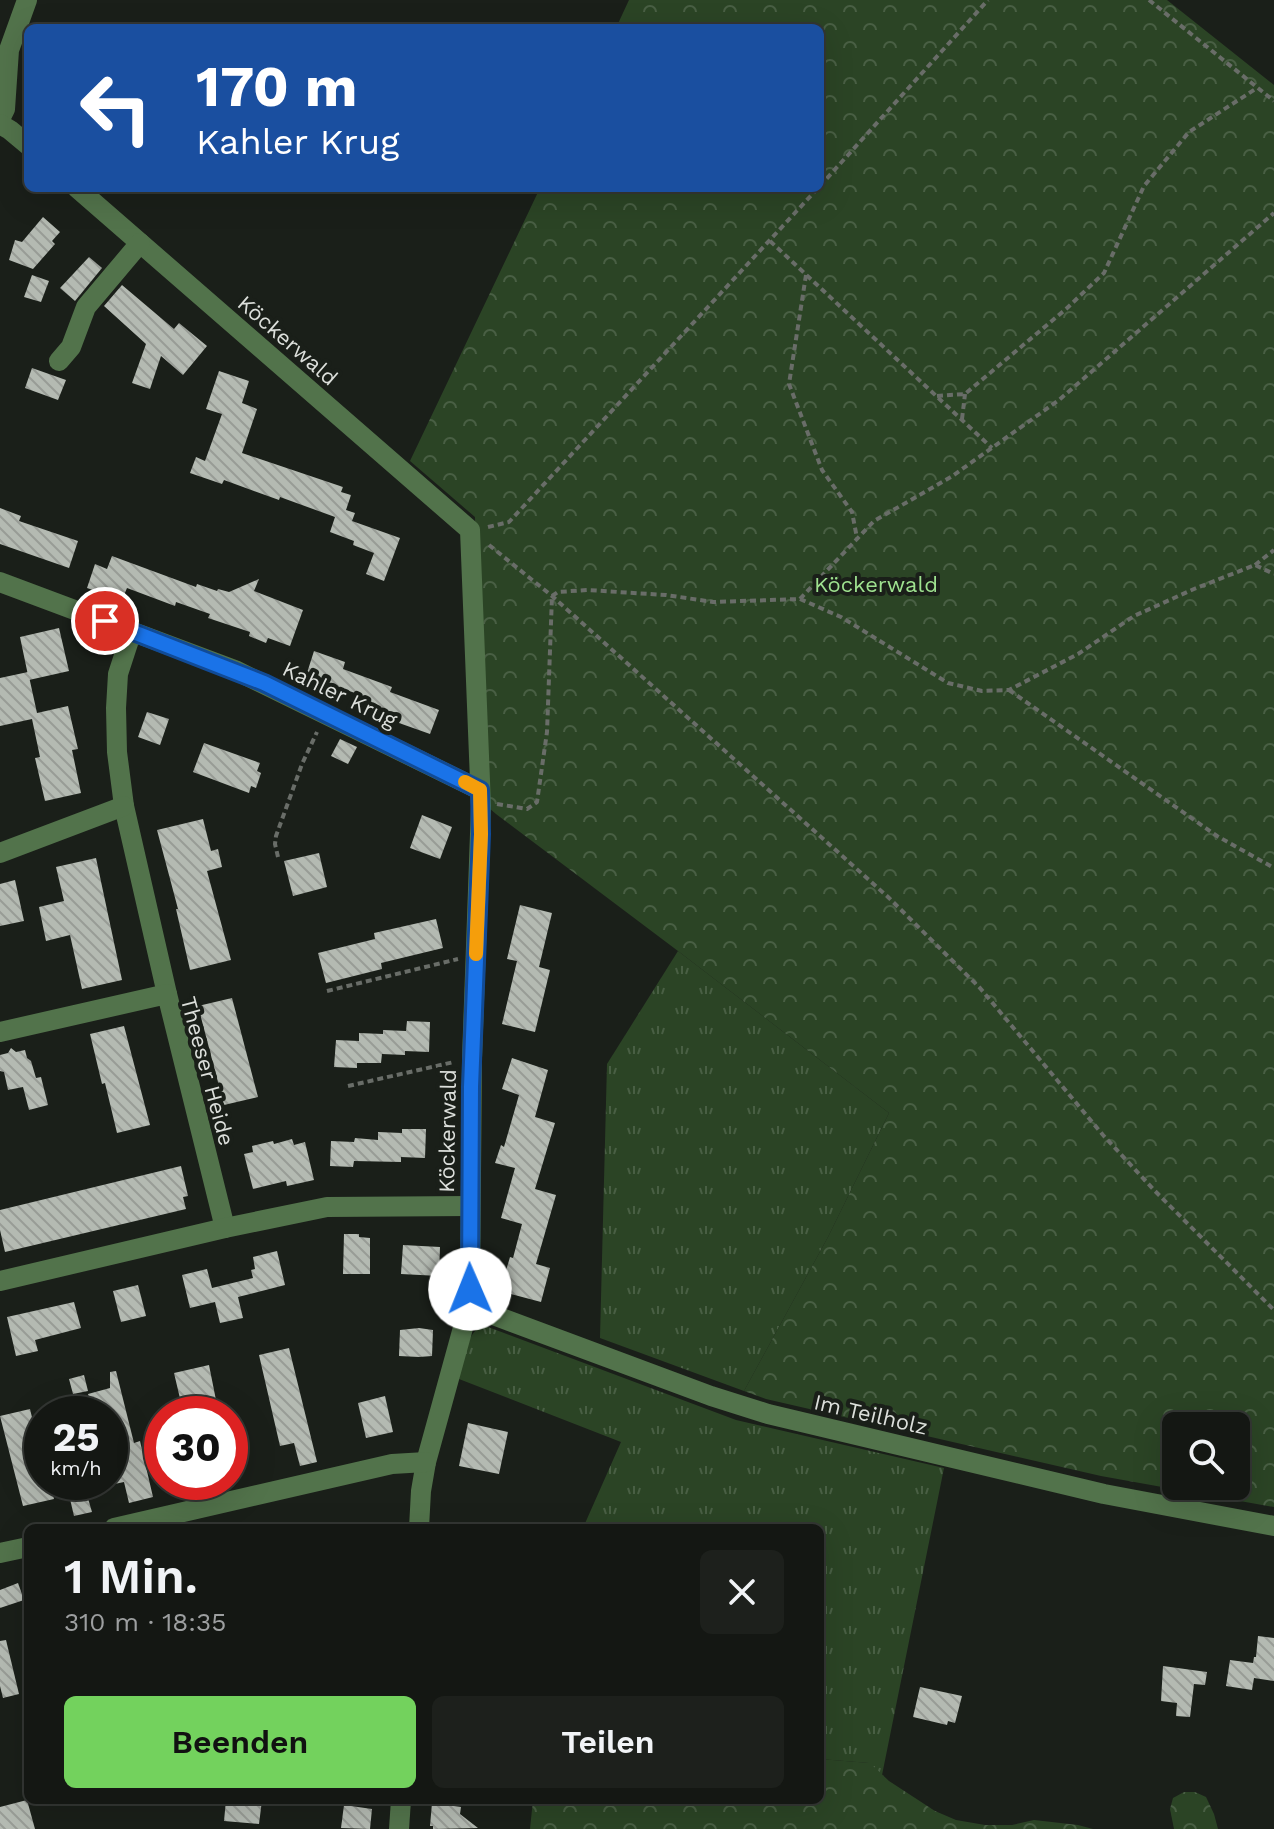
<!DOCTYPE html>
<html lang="de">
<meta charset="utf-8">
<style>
body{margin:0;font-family:"Work Sans",sans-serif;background:#1d201c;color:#f1f3f6;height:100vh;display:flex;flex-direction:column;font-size:30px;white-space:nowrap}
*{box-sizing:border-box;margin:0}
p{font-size:26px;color:#9d9fa0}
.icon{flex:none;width:44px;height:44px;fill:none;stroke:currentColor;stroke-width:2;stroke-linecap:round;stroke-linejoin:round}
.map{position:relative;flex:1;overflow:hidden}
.sheet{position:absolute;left:24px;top:1524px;width:800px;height:280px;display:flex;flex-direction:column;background:#141713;border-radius:12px;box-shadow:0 8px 32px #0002,0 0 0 2px #333633}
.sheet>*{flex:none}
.top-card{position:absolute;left:24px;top:24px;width:800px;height:168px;border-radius:12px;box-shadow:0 8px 32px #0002,0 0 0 2px #333633;background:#1a4fa0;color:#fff;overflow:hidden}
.fabs{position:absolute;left:1162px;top:1412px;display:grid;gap:16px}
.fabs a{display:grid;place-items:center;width:88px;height:88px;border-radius:12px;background:#141713;box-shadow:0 8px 32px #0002,0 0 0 2px #333633;font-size:40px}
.speed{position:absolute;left:24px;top:1396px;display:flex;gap:16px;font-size:40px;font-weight:700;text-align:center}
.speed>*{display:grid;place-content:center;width:104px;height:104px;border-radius:50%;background:#141713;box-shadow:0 8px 32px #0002,0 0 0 2px #333633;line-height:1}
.speed small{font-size:20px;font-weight:400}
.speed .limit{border:12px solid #d22;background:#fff;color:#111}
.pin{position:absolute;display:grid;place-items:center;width:68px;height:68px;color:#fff;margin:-34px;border:4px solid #fff;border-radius:50%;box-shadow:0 2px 8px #0007}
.me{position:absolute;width:88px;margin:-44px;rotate:359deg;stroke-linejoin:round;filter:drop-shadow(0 0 6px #0008)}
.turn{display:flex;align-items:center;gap:28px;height:168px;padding:0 40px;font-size:36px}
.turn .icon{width:104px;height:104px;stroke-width:2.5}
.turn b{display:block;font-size:56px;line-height:68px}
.round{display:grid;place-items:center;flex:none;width:84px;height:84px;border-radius:12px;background:#1d201c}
.overview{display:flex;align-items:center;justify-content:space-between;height:136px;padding:0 40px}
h1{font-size:48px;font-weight:600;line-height:60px}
.action{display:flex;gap:16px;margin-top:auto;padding:16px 40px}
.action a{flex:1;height:92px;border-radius:12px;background:#73d25d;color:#111;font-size:32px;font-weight:600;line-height:92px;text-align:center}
.action a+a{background:#1d201c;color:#f1f3f6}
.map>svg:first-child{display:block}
.grass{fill:url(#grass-tufts)}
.forest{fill:url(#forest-crowns);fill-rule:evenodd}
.building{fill:url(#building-back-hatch)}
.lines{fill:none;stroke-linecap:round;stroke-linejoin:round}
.path{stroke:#696d68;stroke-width:4;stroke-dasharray:6 4;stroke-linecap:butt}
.minor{stroke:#52734b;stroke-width:20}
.route-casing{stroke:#114b97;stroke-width:20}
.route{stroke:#1a73e8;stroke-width:14}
.slow{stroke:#f59e0b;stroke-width:14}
.labels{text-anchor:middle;stroke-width:8;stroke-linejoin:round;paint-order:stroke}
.street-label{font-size:22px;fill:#dcdfdb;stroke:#1a1f19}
.park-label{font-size:22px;fill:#9ee18f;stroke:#1a1f19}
</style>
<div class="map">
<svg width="1274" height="1829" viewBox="0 0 1274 1829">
<defs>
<pattern id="grass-tufts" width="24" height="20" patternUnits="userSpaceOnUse" patternTransform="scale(2)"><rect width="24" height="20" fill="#2b4425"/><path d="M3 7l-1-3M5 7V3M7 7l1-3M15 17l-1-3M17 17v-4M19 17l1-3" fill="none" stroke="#495f44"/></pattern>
<pattern id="forest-crowns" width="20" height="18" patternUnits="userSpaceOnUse" patternTransform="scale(2)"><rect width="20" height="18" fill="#2b4425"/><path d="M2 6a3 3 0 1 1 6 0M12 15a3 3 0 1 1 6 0" fill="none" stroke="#495f44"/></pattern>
<pattern id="building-back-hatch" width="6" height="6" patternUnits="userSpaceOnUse" patternTransform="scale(2)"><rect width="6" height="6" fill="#b4bab2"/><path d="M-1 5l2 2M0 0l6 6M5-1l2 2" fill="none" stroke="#989c96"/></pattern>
</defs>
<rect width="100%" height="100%" fill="#1a1f19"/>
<!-- grass -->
<g class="grass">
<path d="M 678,951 L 889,1113 L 828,1237 L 744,1391 L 600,1338 L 607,1064 Z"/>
<path d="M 481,1326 L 488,1327 L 736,1420 L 944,1468 L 882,1775 L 869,1763 L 820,1759 L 820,1528 L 583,1528 L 621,1442 L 459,1379 C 463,1361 465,1336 481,1326 Z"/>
</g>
<!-- forest -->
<g class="forest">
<path d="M 629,0 L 1167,0 L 1274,85 L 1274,1507 L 1101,1476 L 766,1399 L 744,1391 L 828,1237 L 889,1113 L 678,951 L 496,814 L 481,801 L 475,517 L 410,461 L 540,188 L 820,188 L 820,28 L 616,28 ZM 1176,1426 L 1236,1426 L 1236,1486 L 1176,1486 Z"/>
<path d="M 820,1759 L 870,1763 L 889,1781 L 935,1811 L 956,1820 L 985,1825 L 1012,1825 L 1034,1820 L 1078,1825 L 1093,1829 L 530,1829 L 533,1800 L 820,1800 Z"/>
<path d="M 1184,1792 L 1195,1792 L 1206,1797 L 1214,1814 L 1218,1829 L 1174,1829 L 1170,1809 L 1173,1798 Z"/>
</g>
<!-- building -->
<g class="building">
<path d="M 43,217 L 60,232 L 52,241 L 55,244 L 33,269 L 9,260 L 15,240 L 22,242 Z"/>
<path d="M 89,257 L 102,268 L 75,301 L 60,288 Z"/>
<path d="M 32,275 L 49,281 L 41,302 L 24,297 Z"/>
<path d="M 122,285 L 174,329 L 179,323 L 207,346 L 183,375 L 161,356 L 150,389 L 132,383 L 146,344 L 104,306 Z"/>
<path d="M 32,368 L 66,380 L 58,400 L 25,388 Z"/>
<path d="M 219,371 L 249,381 L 242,403 L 257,409 L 242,453 L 343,487 L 341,492 L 351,495 L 346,510 L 355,513 L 352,521 L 400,538 L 384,581 L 366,574 L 374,553 L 353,545 L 354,541 L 330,532 L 335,517 L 280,497 L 279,500 L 224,480 L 222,484 L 190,473 L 196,457 L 205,461 L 222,414 L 206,409 Z"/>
<path d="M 0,508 L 21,516 L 19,521 L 78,541 L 69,568 L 0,544 Z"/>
<path d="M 112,556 L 196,587 L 197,584 L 217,591 L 218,589 L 229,592 L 259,579 L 254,591 L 303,610 L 290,646 L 268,638 L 266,643 L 249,636 L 250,632 L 208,618 L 210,614 L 176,602 L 175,606 L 127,588 L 122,600 L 87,588 L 95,564 L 107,569 Z"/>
<path d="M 59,628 L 69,671 L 29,680 L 20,637 Z"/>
<path d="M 314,651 L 345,662 L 343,669 L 392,687 L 390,692 L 439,710 L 430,734 L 399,723 L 401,717 L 352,700 L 355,693 L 306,676 Z"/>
<path d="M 28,672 L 37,713 L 68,706 L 78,749 L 72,750 L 81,793 L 45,801 L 35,758 L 40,757 L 32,719 L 0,726 L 0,678 Z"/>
<path d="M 147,712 L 169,719 L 160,745 L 138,737 Z"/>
<path d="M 340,739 L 357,747 L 348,764 L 331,756 Z"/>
<path d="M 204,743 L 260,763 L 257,771 L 261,773 L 256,788 L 251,786 L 249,793 L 193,772 Z"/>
<path d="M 422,815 L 452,827 L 440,859 L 410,848 Z"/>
<path d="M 203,819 L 211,851 L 218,849 L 222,867 L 207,871 L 231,960 L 190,970 L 176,909 L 178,909 L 157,830 Z"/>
<path d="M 319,853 L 327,887 L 293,896 L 284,861 Z"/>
<path d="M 96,858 L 122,980 L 82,989 L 70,935 L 46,941 L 39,907 L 64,901 L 56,867 Z"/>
<path d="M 15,880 L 24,921 L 0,926 L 0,884 Z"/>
<path d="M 520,905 L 552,913 L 539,967 L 550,970 L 535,1032 L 502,1024 L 517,961 L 507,959 Z"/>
<path d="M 436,919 L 443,948 L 381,963 L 382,969 L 326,983 L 318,953 L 375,939 L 374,933 Z"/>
<path d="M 232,998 L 258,1097 L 224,1105 L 198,1006 Z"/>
<path d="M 407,1021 L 430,1022 L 429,1052 L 405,1051 L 405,1055 L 382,1054 L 381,1063 L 357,1063 L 357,1068 L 334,1067 L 336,1040 L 359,1041 L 359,1033 L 383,1034 L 383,1030 L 406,1031 Z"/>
<path d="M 124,1026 L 150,1125 L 117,1133 L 105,1083 L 102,1084 L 90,1034 Z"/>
<path d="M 11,1048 L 16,1052 L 25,1050 L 27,1058 L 31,1061 L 36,1078 L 41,1077 L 48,1105 L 29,1110 L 23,1087 L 8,1090 L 4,1072 L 0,1071 L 0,1055 L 8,1053 Z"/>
<path d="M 512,1058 L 548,1070 L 535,1117 L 555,1123 L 535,1189 L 556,1195 L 536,1264 L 550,1268 L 541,1302 L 500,1291 L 510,1257 L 513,1258 L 522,1224 L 501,1218 L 515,1168 L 495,1163 L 501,1145 L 504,1147 L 519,1095 L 502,1089 Z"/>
<path d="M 402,1129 L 426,1129 L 425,1158 L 401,1157 L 401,1162 L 354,1161 L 353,1167 L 330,1166 L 331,1141 L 354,1142 L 355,1138 L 378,1140 L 378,1132 L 402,1133 Z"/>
<path d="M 292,1139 L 294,1145 L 305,1142 L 314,1180 L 287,1186 L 286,1181 L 253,1189 L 244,1154 L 253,1152 L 252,1146 L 273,1141 L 274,1144 Z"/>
<path d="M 181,1166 L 188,1196 L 183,1197 L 186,1209 L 5,1252 L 0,1230 L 0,1210 Z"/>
<path d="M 344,1234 L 359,1234 L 359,1237 L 370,1238 L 370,1274 L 343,1274 Z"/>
<path d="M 403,1245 L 440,1247 L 439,1276 L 401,1274 Z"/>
<path d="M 277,1251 L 285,1285 L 238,1297 L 243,1318 L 220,1323 L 215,1302 L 190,1308 L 182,1275 L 207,1269 L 212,1288 L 253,1278 L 251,1270 L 255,1269 L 253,1257 Z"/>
<path d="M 138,1285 L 146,1316 L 121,1322 L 113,1291 Z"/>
<path d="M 74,1302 L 81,1328 L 35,1340 L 38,1351 L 16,1356 L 7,1317 Z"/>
<path d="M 419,1328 L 433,1330 L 432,1356 L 419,1357 L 399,1356 L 400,1330 Z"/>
<path d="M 289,1348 L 317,1462 L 300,1466 L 294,1443 L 280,1446 L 259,1355 Z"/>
<path d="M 209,1365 L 216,1400 L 204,1402 L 207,1414 L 189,1414 L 187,1406 L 182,1407 L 174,1373 Z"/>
<path d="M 116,1371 L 134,1443 L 140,1441 L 153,1497 L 129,1503 L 124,1482 L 110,1485 L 110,1414 L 93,1414 L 88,1394 L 110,1388 L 110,1372 Z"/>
<path d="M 84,1375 L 88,1391 L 73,1394 L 69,1379 Z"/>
<path d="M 385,1396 L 393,1432 L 366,1438 L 358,1403 Z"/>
<path d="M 30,1409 L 42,1459 L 42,1482 L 50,1482 L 54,1499 L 23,1506 L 0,1416 Z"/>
<path d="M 468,1423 L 508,1432 L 499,1474 L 459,1466 Z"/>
<path d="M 87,1495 L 92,1512 L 74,1516 L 70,1499 Z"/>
<path d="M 18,1583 L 24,1600 L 0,1608 L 0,1590 Z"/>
<path d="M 1258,1636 L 1274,1638 L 1274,1681 L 1254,1678 L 1252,1690 L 1226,1686 L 1230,1660 L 1253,1663 L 1254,1657 L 1256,1657 Z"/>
<path d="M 6,1640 L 19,1694 L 3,1698 L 0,1686 L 0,1641 Z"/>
<path d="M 1163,1666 L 1207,1672 L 1205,1685 L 1194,1684 L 1190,1717 L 1176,1716 L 1177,1703 L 1161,1701 Z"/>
<path d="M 920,1687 L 962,1696 L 955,1723 L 948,1721 L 947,1725 L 913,1717 Z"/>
<path d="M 27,1800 L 35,1829 L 0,1829 L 0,1807 Z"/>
<path d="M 226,1800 L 262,1800 L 259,1824 L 224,1821 Z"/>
<path d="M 432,1803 L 461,1807 L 460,1814 L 478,1828 L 433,1829 L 433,1826 L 430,1826 Z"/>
<path d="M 344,1805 L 372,1809 L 370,1829 L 341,1828 Z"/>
</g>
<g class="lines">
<!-- path -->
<g class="path">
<path d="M 1149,0 L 1274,101"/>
<path d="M 820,186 L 988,0"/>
<path d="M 770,241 L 992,448"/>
<path d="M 806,275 L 789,384 L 822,470 L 852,512 L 857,538"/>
<path d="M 937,396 L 965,394 L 1066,309 L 1104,273 L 1144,186 L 1189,132 L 1257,88"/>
<path d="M 962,419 L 965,394"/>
<path d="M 488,527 L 509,522 L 818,188"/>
<path d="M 489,545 L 552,596 L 888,897 L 980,988 L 1103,1135 L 1154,1190 L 1274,1310"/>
<path d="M 1255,565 L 1274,550"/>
<path d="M 552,596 L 558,592 L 587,590 L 666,595 L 713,602 L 800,599 L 841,617 L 948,683 L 982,691 L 1009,690 L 1078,654 L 1134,616 L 1194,589 L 1255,565 L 1274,574"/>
<path d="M 800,599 L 874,521 L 951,477 L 1059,400 L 1274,213"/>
<path d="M 1009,690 L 1217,836 L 1274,868"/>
<path d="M 497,804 L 527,809 L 537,802 L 547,732 L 552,596"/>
<path d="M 278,857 L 275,844 L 276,836 L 302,764 L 317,732"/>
<path d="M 327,991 L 458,959"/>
<path d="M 348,1086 L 454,1062"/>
</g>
<!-- minor -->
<g class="minor">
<path d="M 0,119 L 5,109 L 9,50 L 27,0"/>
<path d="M 0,124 L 10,130 L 28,145"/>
<path d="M 77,188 L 470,530 L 481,806 L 472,1058 L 470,1289 L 469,1306 L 426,1462 L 421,1491 L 419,1528"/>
<path d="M 59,361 L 71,347 L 86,307 L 140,243"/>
<path d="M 0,582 L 235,670 L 480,790"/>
<path d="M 132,631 L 118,674 L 116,708 L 117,752 L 124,806 L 167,994"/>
<path d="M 0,853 L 124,806"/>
<path d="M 0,1032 L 167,994 L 225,1228"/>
<path d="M 0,1281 L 225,1228 L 327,1207 L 470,1206"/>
<path d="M 469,1306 L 711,1396 L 768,1414 L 1104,1494 L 1274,1526"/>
<path d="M 114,1528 L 392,1464 L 426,1462"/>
<path d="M 0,1553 L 28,1547"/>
<path d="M 399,1829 L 401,1800"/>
</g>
</g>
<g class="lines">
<!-- route casing -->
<g class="route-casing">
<path id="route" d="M 105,621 L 264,683 L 480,790 L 481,834 L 471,1087 L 470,1289"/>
</g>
<!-- route -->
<use href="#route" class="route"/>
<!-- slow -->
<path class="slow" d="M 465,782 L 480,790 L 481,834 L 476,954"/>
</g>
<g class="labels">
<!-- street labels -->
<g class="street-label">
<text transform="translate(288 340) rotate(41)" y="8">Köckerwald</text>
<text transform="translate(340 694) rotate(26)" y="8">Kahler Krug</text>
<text transform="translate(208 1071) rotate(75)" y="8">Theeser Heide</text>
<text transform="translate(447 1131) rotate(-89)" y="8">Köckerwald</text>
<text transform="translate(871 1414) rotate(13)" y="8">Im Teilholz</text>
</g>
<!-- park labels -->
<g class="park-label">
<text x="876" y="592">Köckerwald</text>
</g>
</g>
</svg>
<div class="fabs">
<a><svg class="icon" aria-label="search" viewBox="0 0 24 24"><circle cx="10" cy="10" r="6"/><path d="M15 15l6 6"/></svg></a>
</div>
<div class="speed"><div>25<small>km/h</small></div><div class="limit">30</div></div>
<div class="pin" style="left:105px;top:621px;background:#d93025"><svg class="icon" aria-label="arrive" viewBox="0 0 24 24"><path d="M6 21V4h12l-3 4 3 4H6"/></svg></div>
<svg class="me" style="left:470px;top:1289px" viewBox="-20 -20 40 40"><circle r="19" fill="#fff"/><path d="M0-13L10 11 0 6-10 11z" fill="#1a73e8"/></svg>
<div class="top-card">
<div class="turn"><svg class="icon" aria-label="left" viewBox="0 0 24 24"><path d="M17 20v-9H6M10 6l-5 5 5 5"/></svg><div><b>170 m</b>Kahler Krug</div></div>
</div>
<section class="sheet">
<div class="overview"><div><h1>1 Min.</h1><p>310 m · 18:35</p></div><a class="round"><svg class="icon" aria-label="close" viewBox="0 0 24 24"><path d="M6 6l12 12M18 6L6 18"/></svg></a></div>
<div class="action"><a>Beenden</a><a>Teilen</a></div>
</section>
</div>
